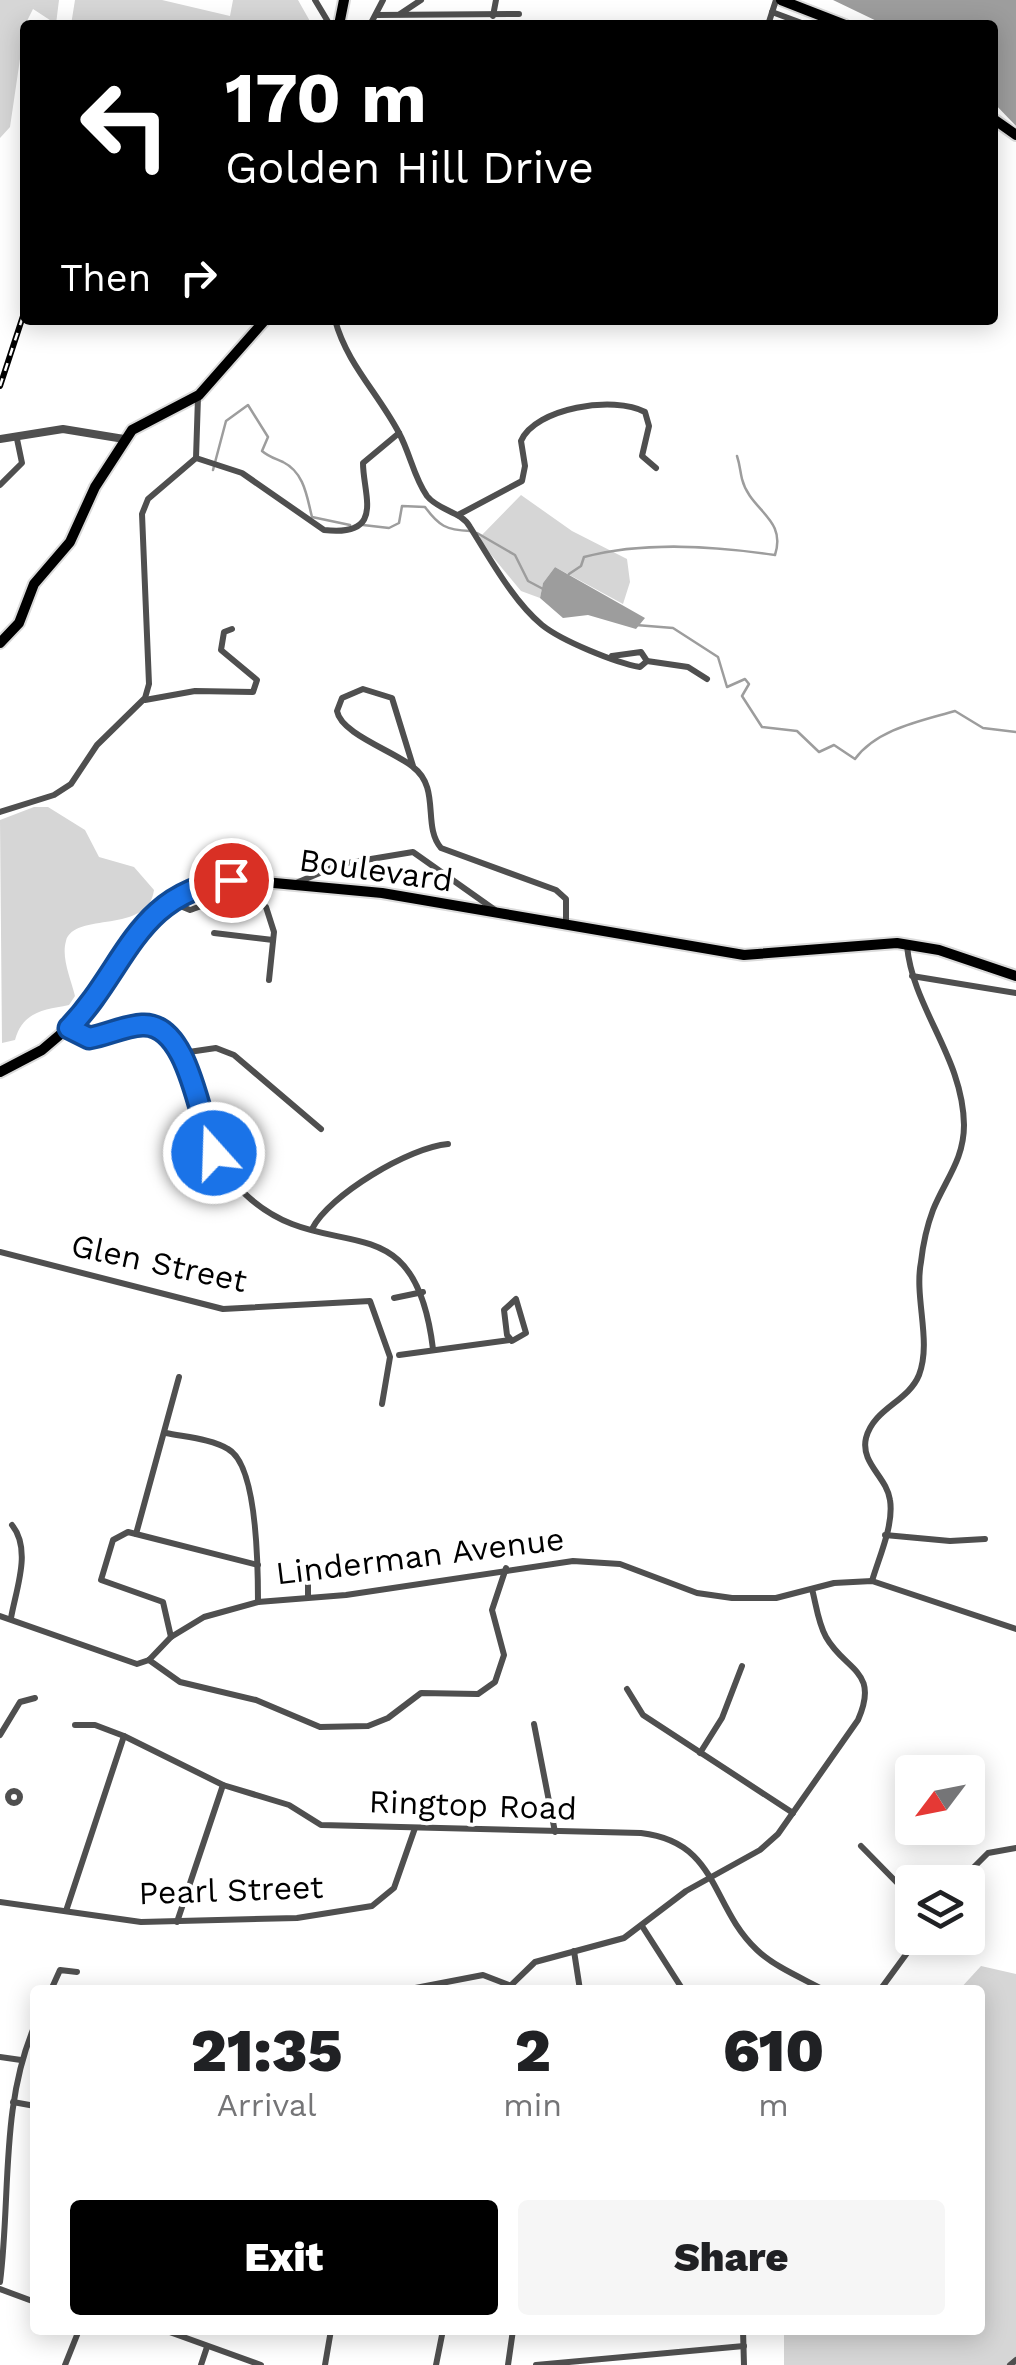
<!DOCTYPE html>
<style>
body{margin:0;font-family:"Work Sans",sans-serif;background:#f6f6f6;color:#202124;height:100vh;display:flex;flex-direction:column;font-size:38px;white-space:nowrap}
*{box-sizing:border-box;margin:0}
p{font-size:32px;color:#757577}
.icon{flex:none;width:55px;height:55px;fill:none;stroke:currentColor;stroke-width:2;stroke-linecap:round;stroke-linejoin:round}
.map{position:relative;flex:1;overflow:hidden}
.details{position:absolute;left:30px;top:1985px;width:955px;height:350px;display:flex;flex-direction:column;background:#fff;border-radius:10px;box-shadow:0 5px 25px #0003}
.details>*{flex:none}
.guide{position:absolute;left:20px;top:20px;width:978px;height:305px;border-radius:10px;box-shadow:0 5px 25px #0003;background:#000;color:#fff;overflow:hidden}
.needle{width:65px;rotate:238deg}
.tools{position:absolute;left:895px;top:1755px;display:grid;gap:20px}
.tools a{display:grid;place-items:center;width:90px;height:90px;border-radius:10px;background:#fff;box-shadow:0 5px 25px #0003;font-size:50px}
.pin{position:absolute;display:grid;place-items:center;width:85px;height:85px;color:#fff;margin:-42px;border:5px solid #fff;border-radius:50%;box-shadow:0 2px 10px #0007}
.me{position:absolute;width:110px;margin:-55px;rotate:340deg;stroke-linejoin:round;filter:drop-shadow(0 0 8px #0008)}
.turn{display:flex;align-items:center;gap:35px;height:210px;padding:0 40px;font-size:45px}
.turn .icon{width:130px;height:130px;stroke-width:2.5}
.turn b{display:block;font-size:70px;line-height:85px}
.then{display:flex;align-items:center;height:95px;padding:0 40px;background:#0003;gap:20px;font-size:38px}
.eta{display:flex;justify-content:space-evenly;align-items:center;height:170px;text-align:center}
.eta b{font-size:60px;font-weight:800;line-height:70px}
.button{display:flex;gap:20px;margin-top:auto;padding:20px 40px}
.button a{flex:1;height:115px;border-radius:10px;background:#000;color:#fff;font-size:40px;font-weight:800;line-height:115px;text-align:center}
.button a+a{background:#f6f6f6;color:#202124}
.map>svg:first-child{display:block}
.green{fill:#d6d6d6}
.water{fill:#9d9d9d}
.lines{fill:none;stroke-linecap:round;stroke-linejoin:round}
.stream{stroke:#9d9d9d;stroke-width:2.5}
.primary-casing{stroke:#dbdbdb;stroke-width:14}
.minor{stroke:#4f4f4f;stroke-width:6}
.tertiary{stroke:#4f4f4f;stroke-width:8}
.primary{stroke:#000;stroke-width:10}
.rail-casing{stroke:#000;stroke-width:6}
.rail{stroke:#fff;stroke-width:2.5;stroke-dasharray:8;stroke-linecap:butt}
.route-casing{stroke:#114b97;stroke-width:25}
.route{stroke:#1a73e8;stroke-width:18}
.labels{text-anchor:middle;stroke-width:8;stroke-linejoin:round;paint-order:stroke}
.street-label{font-size:32px;fill:#000;stroke:#fff}
</style>
<div class="map">
<svg width="1016" height="2365" viewBox="0 0 1016 2365">
<rect width="100%" height="100%" fill="#fff"/>
<!-- green -->
<g class="green">
<path d="M 0,0 L 59,0 L 56,24 L 33,9 L 25,25 L 10,127 L 0,138 Z"/>
<path d="M 75,0 L 162,0 L 230,16 L 233,0 L 298,0 L 311,23 L 71,25 Z"/>
<path d="M 521,495 L 572,531 L 627,559 L 630,582 L 623,604 L 555,567 L 543,583 L 540,598 L 521,591 L 478,539 Z"/>
<path d="M 34,807 L 48,807 L 85,830 L 99,857 L 134,867 L 154,890 C 148,935 74,911 66,941 C 61,958 71,979 75,996 L 69,1005 C 44,1010 23,1011 15,1040 L 2,1043 L 0,820 Z"/>
<path d="M 981,1966 L 1016,1974 L 1016,2365 L 784,2365 L 784,2330 L 980,2330 L 980,1990 L 959,1990 Z"/>
</g>
<!-- water -->
<g class="water">
<path d="M 833,0 L 1016,0 L 1016,126 L 993,102 L 992,25 L 885,25 Z"/>
<path d="M 555,567 L 645,618 L 636,629 L 588,615 L 563,618 L 540,598 L 543,583 Z"/>
</g>
<g class="lines">
<!-- stream -->
<g class="stream">
<path d="M 213,470 L 226,421 L 248,405 L 268,437 L 262,451 C 269,457 274,458 283,462 C 305,473 307,498 312,517 L 350,525"/>
<path d="M 363,525 L 389,528 L 399,523 L 402,506 L 425,507 C 439,526 446,530 470,531"/>
<path d="M 477,533 L 515,555 L 528,581 L 545,590"/>
<path d="M 569,574 L 581,566 L 584,557 C 645,541 714,546 775,555 C 787,518 750,511 742,479 C 740,471 740,465 737,456"/>
<path d="M 636,625 L 673,628 L 718,657 L 727,687 L 745,679 L 749,684 L 742,696 L 762,727 L 797,731 L 819,752 L 834,745 L 855,759 C 877,729 921,721 955,711 L 983,728 L 1016,732"/>
</g>
<!-- primary casing -->
<g class="primary-casing">
<g id="primary">
<path d="M 781,0 L 845,25"/>
<path d="M 339,25 L 344,0"/>
<path d="M 992,118 L 1016,135"/>
<path d="M 0,643 L 19,623 L 34,584 L 70,542 L 95,487 L 132,430 L 199,395 L 265,320"/>
<path d="M 0,1072 L 42,1050 L 69,1027 L 135,933 L 153,914 L 198,886 L 231,879 L 382,893 L 744,955 L 897,943 L 939,950 L 1016,976"/>
</g>
</g>
<!-- minor -->
<g class="minor">
<path d="M 315,0 L 330,25"/>
<path d="M 772,12 L 807,25"/>
<path d="M 400,14 L 421,0"/>
<path d="M 376,15 L 519,14"/>
<path d="M 493,16 L 496,0"/>
<path d="M 370,25 L 383,0"/>
<path d="M 768,25 L 776,0"/>
<path d="M 335,320 C 347,364 378,393 399,433 C 410,453 414,478 427,496 C 439,511 461,511 470,527 C 489,557 513,601 542,625 C 562,641 616,663 640,667 L 647,661"/>
<path d="M 196,458 L 242,473 L 324,530 C 386,537 363,495 363,463 L 399,433"/>
<path d="M 0,485 L 22,463 L 17,439"/>
<path d="M 458,515 L 522,481 L 525,466 L 521,441 C 535,408 614,395 645,412 L 649,426 L 642,456 L 656,468"/>
<path d="M 612,656 L 641,652 L 647,661 L 688,667 L 707,679"/>
<path d="M 145,700 L 195,691 L 253,692 L 257,680 L 221,650 L 224,632 L 232,629"/>
<path d="M 413,766 L 392,698 L 363,689 L 342,698 L 337,711 C 341,734 394,751 413,767 C 441,788 422,826 441,848 L 556,890 L 566,899 L 566,923"/>
<path d="M 0,812 L 54,795 L 71,784 L 97,745 L 145,698 L 149,684 L 142,514 L 148,499 L 196,458 L 198,397"/>
<path d="M 296,883 L 341,864 L 413,852 L 495,910"/>
<path d="M 173,903 L 190,910 C 215,901 241,890 266,907 L 274,932 L 269,980"/>
<path d="M 214,933 L 273,940"/>
<path d="M 912,976 L 1016,993"/>
<path d="M 69,1027 C 105,1050 132,1010 163,1031 C 196,1052 199,1150 244,1193 C 326,1272 414,1192 433,1349"/>
<path d="M 182,1053 L 216,1048 L 234,1055 L 321,1129"/>
<path d="M 312,1229 C 329,1195 410,1147 448,1144"/>
<path d="M 0,1252 L 223,1309 L 370,1301 L 390,1357 L 382,1404"/>
<path d="M 394,1298 L 423,1292"/>
<path d="M 516,1299 L 526,1333 L 512,1341 L 507,1335 L 504,1310 Z"/>
<path d="M 399,1355 L 510,1340"/>
<path d="M 166,1433 C 185,1437 212,1439 228,1449 C 258,1465 258,1571 258,1602"/>
<path d="M 136,1534 L 179,1377"/>
<path d="M 885,1535 L 950,1541 L 985,1539"/>
<path d="M 308,1564 L 308,1597"/>
<path d="M 872,1581 C 879,1557 894,1525 890,1500 C 887,1477 860,1463 866,1438 C 874,1408 908,1402 919,1375 C 932,1341 914,1298 921,1262 C 923,1244 927,1226 933,1210 C 945,1180 964,1160 964,1125 C 963,1057 913,1009 907,946"/>
<path d="M 0,1616 L 137,1664 L 149,1660 L 171,1637 L 204,1617 L 258,1602 L 346,1595 L 573,1561 L 620,1564 L 697,1593 L 732,1598 L 776,1598 L 834,1583 L 872,1581 L 1016,1629"/>
<path d="M 11,1618 C 16,1589 32,1550 12,1525"/>
<path d="M 171,1637 L 163,1602 L 101,1580 L 113,1540 L 128,1532 L 258,1565"/>
<path d="M 149,1660 L 180,1682 L 256,1700 L 320,1727 L 368,1726 L 388,1718 L 421,1693 L 478,1694 L 495,1682 L 504,1655 L 492,1610 L 506,1568"/>
<path d="M 627,1689 L 643,1715 L 793,1813"/>
<path d="M 534,1724 L 555,1832"/>
<path d="M 75,1725 L 95,1725 L 124,1736 L 223,1785 L 289,1805 L 321,1825 L 641,1833 C 719,1842 710,1906 757,1950 C 775,1967 802,1978 824,1990"/>
<path d="M 0,1735 L 20,1702 L 35,1698"/>
<path d="M 700,1753 L 722,1718 L 742,1666"/>
<circle cx="14" cy="1797" r="6"/>
<path d="M 861,1846 L 912,1898"/>
<path d="M 959,1882 L 988,1853 L 1016,1848"/>
<path d="M 0,1902 L 141,1922 L 297,1918 L 372,1906 L 394,1888 L 415,1828"/>
<path d="M 66,1911 L 124,1736"/>
<path d="M 177,1922 L 223,1785"/>
<path d="M 642,1926 L 683,1990"/>
<path d="M 574,1951 L 580,1990"/>
<path d="M 51,1990 L 60,1970 L 77,1972"/>
<path d="M 405,1990 L 483,1975 L 509,1985"/>
<path d="M 506,1990 L 535,1962 L 624,1938 L 686,1891 L 760,1850 L 778,1834 L 858,1720 C 880,1670 845,1671 826,1637 C 818,1623 816,1604 812,1589"/>
<path d="M 880,1990 L 918,1938"/>
<path d="M 0,2057 L 21,2060"/>
<path d="M 13,2102 L 35,2106"/>
<path d="M 0,2282 C 11,2196 0,2106 35,2025"/>
<path d="M 0,2289 L 35,2302"/>
<path d="M 164,2330 L 261,2365"/>
<path d="M 743,2330 L 744,2365"/>
<path d="M 65,2365 L 79,2330"/>
<path d="M 201,2365 L 207,2347"/>
<path d="M 325,2365 L 331,2330"/>
<path d="M 436,2365 L 443,2330"/>
<path d="M 508,2365 L 513,2330"/>
<path d="M 536,2365 L 744,2346"/>
<path d="M 1010,2365 L 1016,2360"/>
</g>
<!-- tertiary -->
<path class="tertiary" d="M 0,439 L 63,429 L 124,439"/>
<!-- primary -->
<use href="#primary" class="primary"/>
<!-- rail casing -->
<g class="rail-casing">
<path id="rail" d="M 0,386 L 25,310"/>
</g>
<!-- rail -->
<use href="#rail" class="rail"/>
</g>
<g class="lines">
<!-- route casing -->
<g class="route-casing">
<path id="route" d="M 214,1153 C 199,1120 189,1022 142,1025 C 124,1026 107,1035 89,1038 L 69,1028 C 127,968 135,893 231,880"/>
</g>
<!-- route -->
<use href="#route" class="route"/>
</g>
<g class="labels">
<!-- street labels -->
<g class="street-label">
<text transform="translate(376 870) rotate(8)" y="11">Boulevard</text>
<text transform="translate(159 1263) rotate(12)" y="11">Glen Street</text>
<text transform="translate(420 1556) rotate(-7)" y="11">Linderman Avenue</text>
<text transform="translate(473 1805) rotate(2)" y="11">Ringtop Road</text>
<text transform="translate(231 1890) rotate(-2)" y="11">Pearl Street</text>
</g>
</g>
</svg>
<div class="tools">
<a><svg class="needle" viewBox="-14 -14 28 28"><path d="M0-13l5 13h-10z" fill="#e53935"/><path d="M0 13l5-13h-10z" fill="#757577"/></svg></a>
<a><svg class="icon" aria-label="layers" viewBox="0 0 24 24"><path d="M12 4l9 5-9 5-9-5zM3 14l9 5 9-5"/></svg></a>
</div>
<div class="pin" style="left:231px;top:880px;background:#d93025"><svg class="icon" aria-label="arrive" viewBox="0 0 24 24"><path d="M6 21V4h12l-3 4 3 4H6"/></svg></div>
<svg class="me" style="left:214px;top:1153px" viewBox="-20 -20 40 40"><circle r="17" fill="#1a73e8" stroke="#fff" stroke-width="3"/><path d="M0-11L8 9 0 5-8 9z" fill="#fff"/></svg>
<div class="guide">
<div class="turn"><svg class="icon" aria-label="left" viewBox="0 0 24 24"><path d="M17 20v-9H6M10 6l-5 5 5 5"/></svg><div><b>170 m</b>Golden Hill Drive</div></div>
<div class="then">Then<svg class="icon" aria-label="right" viewBox="0 0 24 24"><path d="M7 20v-9h11M14 6l5 5-5 5"/></svg></div>
</div>
<section class="details">
<div class="eta">
<div><b>21:35</b><p>Arrival</p></div>
<div><b>2</b><p>min</p></div>
<div><b>610</b><p>m</p></div>
</div>
<div class="button"><a>Exit</a><a>Share</a></div>
</section>
</div>
